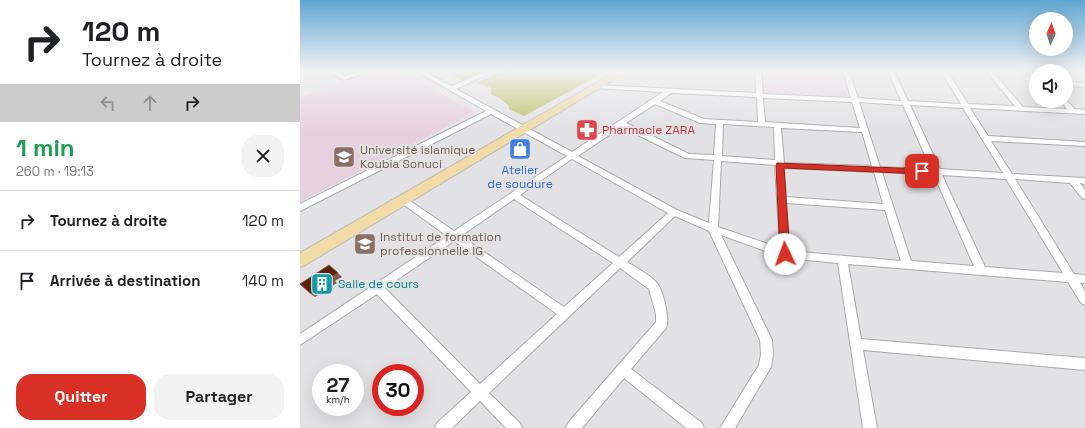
<!DOCTYPE html>
<html lang="fr">
<meta charset="utf-8">
<style>
body{margin:0;font-family:"Space Grotesk",sans-serif;background:#f2f2f2;color:#202124;height:100vh;display:flex;flex-direction:column;font-size:15px;white-space:nowrap}
*{box-sizing:border-box;margin:0}
p{font-size:13px;color:#757577}
.icon{flex:none;width:22px;height:22px;fill:none;stroke:currentColor;stroke-width:2;stroke-linecap:round;stroke-linejoin:round}
.map{position:relative;flex:1;overflow:hidden}
.sheet{display:flex;flex-direction:column;background:#fff;width:300px}
.sheet>*{flex:none}
.banner{background:#fff;color:#202124;overflow:hidden}
.needle{width:26px;rotate:3deg}
.fabs{position:absolute;left:729px;top:12px;display:grid;gap:8px}
.fabs a{display:grid;place-items:center;width:44px;height:44px;border-radius:50%;background:#fff;box-shadow:0 4px 16px #0002;font-size:20px}
.speed{position:absolute;left:12px;top:364px;display:flex;gap:8px;font-size:20px;font-weight:700;text-align:center}
.speed>*{display:grid;place-content:center;width:52px;height:52px;border-radius:50%;background:#fff;box-shadow:0 4px 16px #0002;line-height:1}
.speed small{font-size:10px;font-weight:400}
.speed .limit{border:6px solid #d22;background:#fff;color:#111}
.pin{position:absolute;display:grid;place-items:center;width:34px;height:34px;color:#fff;margin:-17px;border-radius:8px;box-shadow:0 2px 6px #0006}
.me{position:absolute;width:44px;margin:-22px;rotate:357deg;stroke-linejoin:round;filter:drop-shadow(0 0 3px #0008)}
.turn{display:flex;align-items:center;gap:14px;height:84px;padding:0 16px;font-size:18px}
.turn .icon{width:52px;height:52px;stroke-width:2.5}
.turn b{display:block;font-size:28px;line-height:34px}
.lanes{display:flex;align-items:center;height:38px;padding:0 16px;background:#0003;justify-content:center;gap:20px;direction:ltr}
.lanes .off{opacity:.35}
.round{display:grid;place-items:center;flex:none;width:42px;height:42px;border-radius:16px;background:#f2f2f2}
.head{display:flex;align-items:center;justify-content:space-between;height:68px;padding:0 16px}
h1{font-size:24px;font-weight:700;line-height:30px;color:#1e9e55}
.action{display:flex;gap:8px;margin-top:auto;padding:8px 16px}
.action a{flex:1;height:46px;border-radius:16px;background:#d93025;color:#fff;font-size:16px;font-weight:700;line-height:46px;text-align:center}
.action a+a{background:#f2f2f2;color:#202124}
ul{padding:0;list-style:none}
li{display:flex;align-items:center;gap:12px;height:60px;padding:0 16px;border-top:1px solid #e0e0e0}
li div{flex:1}
li b{display:block;font-size:15px}
li em{font-style:normal}
main{display:flex;flex:1;min-height:0}
.map>svg:first-child{display:block}
.education{fill:#e7d1df}
.green{fill:#bdc167}
.lines{fill:none;stroke-linecap:round;stroke-linejoin:round}
.minor-casing{stroke:#aaaaac;stroke-width:2}
.primary-casing{stroke:#bebebe;stroke-width:2}
.minor{fill:#fff;fill-rule:evenodd}
.primary{fill:#f1dba6;fill-rule:evenodd}
.shaded-wall{fill:#865a4b}
.building{fill:#5f1f0a;stroke:#865a4b}
.route{fill:#d93025;stroke:#8d1f18}
.labels{text-anchor:middle;stroke-width:4;stroke-linejoin:round;paint-order:stroke}
.health-label{font-size:12px;fill:#be3a42;stroke:#e2e2e4;text-anchor:start}
.education-label{font-size:12px;fill:#785e54;stroke:#e2e2e4;text-anchor:start}
.shop-label{font-size:12px;fill:#366cbe;stroke:#e2e2e4}
.culture-label{font-size:12px;fill:#0d838f;stroke:#e2e2e4;text-anchor:start}
</style>
<main>
<section class="sheet">
<div class="banner">
<div class="turn"><svg class="icon" aria-label="right" viewBox="0 0 24 24"><path d="M7 20v-9h11M14 6l5 5-5 5"/></svg><div><b>120 m</b>Tournez à droite</div></div>
<div class="lanes"><svg class="icon off" aria-label="left" viewBox="0 0 24 24"><path d="M17 20v-9H6M10 6l-5 5 5 5"/></svg><svg class="icon off" aria-label="ahead" viewBox="0 0 24 24"><path d="M12 20V5M6 11l6-6 6 6"/></svg><svg class="icon" aria-label="right" viewBox="0 0 24 24"><path d="M7 20v-9h11M14 6l5 5-5 5"/></svg></div>
</div>
<div class="head"><div><h1>1 min</h1><p>260 m · 19:13</p></div><a class="round"><svg class="icon" aria-label="close" viewBox="0 0 24 24"><path d="M6 6l12 12M18 6L6 18"/></svg></a></div>
<ul>
<li><svg class="icon" aria-label="right" viewBox="0 0 24 24"><path d="M7 20v-9h11M14 6l5 5-5 5"/></svg><div><b>Tournez à droite</b></div><em>120 m</em></li>
<li><svg class="icon" aria-label="arrive" viewBox="0 0 24 24"><path d="M6 21V4h12l-3 4 3 4H6"/></svg><div><b>Arrivée à destination</b></div><em>140 m</em></li>
</ul>
<div class="action"><a>Quitter</a><a>Partager</a></div>
</section>
<div class="map">
<svg width="785" height="428" viewBox="0 0 785 428">
<rect width="100%" height="100%" fill="#e2e2e4"/>
<!-- education -->
<g class="education">
<path d="M 69,71 L 99,71 L 175,112 L 0,202 L 0,97 Z"/>
<path d="M 461,71 L 540,71 L 548,96 L 461,93 Z"/>
</g>
<!-- green -->
<g class="green">
<path d="M 144,71 L 183,71 L 162,80 Z"/>
<path d="M 200,71 L 307,71 L 224,116 L 209,109 L 209,106 L 198,97 L 191,95 L 191,88 L 177,83 Z"/>
</g>
<g class="lines">
<!-- minor casing -->
<g class="minor-casing">
<g id="minor">
<path d="M 27,71 L 34,71 L 45,76 L 62,71 L 70,71 L 44,80 Z"/>
<path d="M 116,71 L 123,71 L 152,86 L 186,71 L 193,71 L 192,72 L 156,89 L 272,152 L 363,92 L 295,88 L 294,87 L 297,85 L 456,93 L 455,71 L 461,71 L 463,94 L 551,98 L 543,71 L 549,71 L 558,98 L 601,101 L 588,71 L 594,71 L 608,101 L 661,104 L 641,71 L 647,71 L 668,104 L 715,106 L 686,71 L 692,71 L 723,107 L 767,109 L 761,101 L 766,101 L 766,100 L 775,109 L 785,110 L 785,114 L 670,108 L 688,136 L 785,142 L 785,146 L 691,141 L 712,174 L 785,178 L 785,184 L 780,183 L 785,190 L 785,199 L 782,198 L 770,183 L 715,179 L 774,274 L 785,275 L 785,283 L 780,283 L 785,291 L 785,305 L 781,303 L 768,282 L 548,264 L 561,339 L 785,358 L 785,370 L 563,350 L 577,428 L 563,428 L 538,263 L 485,258 L 421,235 L 472,340 L 473,354 L 471,367 L 435,428 L 420,428 L 459,365 L 461,354 L 460,340 L 409,231 L 375,216 L 327,262 C 337,268 348,274 356,282 C 363,289 370,318 366,328 L 331,369 L 402,423 L 404,428 L 386,428 L 324,378 L 282,428 L 266,428 L 268,423 L 356,322 L 356,314 L 349,289 L 320,268 L 189,393 L 220,423 L 222,428 L 206,428 L 180,401 L 152,428 L 135,428 L 137,423 L 171,392 L 77,294 L 0,345 L 0,334 L 147,236 L 100,202 L 99,200 L 100,198 L 106,198 L 154,231 L 267,156 L 191,114 L 0,211 L 0,204 L 186,111 ZM 371,93 L 457,97 L 458,122 L 404,119 L 360,101 ZM 463,98 L 552,102 L 560,128 L 465,122 ZM 559,102 L 603,105 L 631,169 L 580,167 ZM 355,104 L 400,123 L 416,124 L 414,155 L 389,154 L 326,123 ZM 610,105 L 663,108 L 703,173 L 640,169 ZM 423,124 L 474,127 L 475,160 L 422,156 ZM 321,127 L 385,158 L 414,160 L 409,223 L 377,210 L 278,156 ZM 481,128 L 562,132 L 572,166 L 484,163 ZM 272,159 L 368,213 L 319,257 L 220,195 ZM 421,161 L 475,165 L 480,248 L 418,227 ZM 484,168 L 574,172 L 583,204 L 486,197 ZM 582,172 L 634,175 L 674,266 L 611,261 ZM 642,175 L 706,179 L 763,273 L 685,267 ZM 214,199 L 313,263 L 264,307 L 161,236 ZM 486,203 L 585,210 L 601,261 L 490,251 ZM 154,241 L 257,314 L 180,384 L 85,288 Z"/>
<path d="M 766,82 L 785,83 L 785,87 L 766,86 Z"/>
</g>
</g>
<!-- primary casing -->
<g class="primary-casing">
<path id="primary" d="M 317,71 L 328,71 L 5,265 L 0,267 L 0,253 Z"/>
</g>
<!-- minor -->
<use href="#minor" class="minor"/>
<!-- primary -->
<use href="#primary" class="primary"/>
</g>
<!-- shaded-wall -->
<path class="shaded-wall" d="M 38,273 L 42,277 L 35,281 L 37,283 L 15,297 L 11,294 L 31,277 Z"/>
<!-- building -->
<path class="building" d="M 29,265 L 38,273 L 31,277 L 33,279 L 11,294 L 0,284 Z"/>
<!-- sky -->
<linearGradient id="sky" x2="0" y2="1"><stop stop-color="#60a6d3"/><stop offset="0.54" stop-color="#f2f2f3"/><stop offset="1" stop-color="#f2f2f3" stop-opacity="0"/></linearGradient>
<rect width="785" height="131" fill="url(#sky)"/>
<!-- route -->
<path class="route" d="M 477,163 L 622,169 L 626,171 L 622,174 L 484,168 L 490,254 L 488,256 L 481,256 L 480,254 L 476,165 Z"/>
<!-- icons -->
<defs>
<g id="pharmacy-square" transform="scale(1.15)"><rect x="-9" y="-9" width="18" height="18" rx="4" fill="#e0444e" stroke="#e2e2e4"/><path d="M-2-6h4v4h4v4h-4v4h-4v-4h-4v-4h4Z" fill="#fff"/></g>
<g id="shop-square" transform="scale(1.15)"><rect x="-9" y="-9" width="18" height="18" rx="4" fill="#3f7fe0" stroke="#e2e2e4"/><path d="M-5-2.5h2.3a2.7 3.5 0 0 1 5.4 0H5L5.5 6h-11ZM-1.5-2.5h3a1.5 2.3 0 0 0-3 0Z" fill="#fff"/></g>
<g id="university-square" transform="scale(1.15)"><rect x="-9" y="-9" width="18" height="18" rx="4" fill="#8d6e63" stroke="#e2e2e4"/><path d="M0-5L7-2L0 1L-7-2ZM-4 1L0 2.5L4 1V4Q0 6-4 4Z" fill="#fff"/></g>
<g id="building-square" transform="scale(1.15)"><rect x="-9" y="-9" width="18" height="18" rx="4" fill="#0f9aa8" stroke="#e2e2e4"/><path d="M-4-6H4V6H1V3H-1V6H-4ZM-2.5-4.3h1.7v1.8h-1.7ZM.8-4.3h1.7v1.8H.8ZM-2.5-1h1.7V.8h-1.7ZM.8-1h1.7V.8H.8Z" fill="#fff"/></g>
</defs>
<g fill-rule="evenodd">
<use href="#pharmacy-square" x="287" y="130"/>
<use href="#shop-square" x="220" y="149"/>
<use href="#university-square" x="44" y="157"/>
<use href="#university-square" x="65" y="244"/>
<use href="#building-square" x="22" y="284"/>
</g>
<g class="labels">
<!-- health labels -->
<g class="health-label">
<text x="302" y="134">Pharmacie ZARA</text>
</g>
<!-- education labels -->
<g class="education-label">
<text x="60" y="154">Université islamique<tspan x="60" dy="14">Koubia Sonuci</tspan></text>
<text x="80" y="241">Institut de formation<tspan x="80" dy="14">professionnelle IG</tspan></text>
</g>
<!-- shop labels -->
<g class="shop-label">
<text x="220" y="174">Atelier<tspan x="220" dy="14">de soudure</tspan></text>
</g>
<!-- culture labels -->
<g class="culture-label">
<text x="38" y="288">Salle de cours</text>
</g>
</g>
</svg>
<div class="fabs">
<a><svg class="needle" viewBox="-14 -14 28 28"><path d="M0-13l5 13h-10z" fill="#e53935"/><path d="M0 13l5-13h-10z" fill="#757577"/></svg></a>
<a><svg class="icon" aria-label="sound" viewBox="0 0 24 24"><path d="M4 9h4l5-4v14l-5-4H4zM17 9q2 3 0 6"/></svg></a>
</div>
<div class="speed"><div>27<small>km/h</small></div><div class="limit">30</div></div>
<div class="pin" style="left:622px;top:171px;background:#d93025"><svg class="icon" aria-label="arrive" viewBox="0 0 24 24"><path d="M6 21V4h12l-3 4 3 4H6"/></svg></div>
<svg class="me" style="left:485px;top:254px" viewBox="-20 -20 40 40"><circle r="19" fill="#fff"/><path d="M0-13L10 11 0 6-10 11z" fill="#d93025"/></svg>
</div>
</main>
